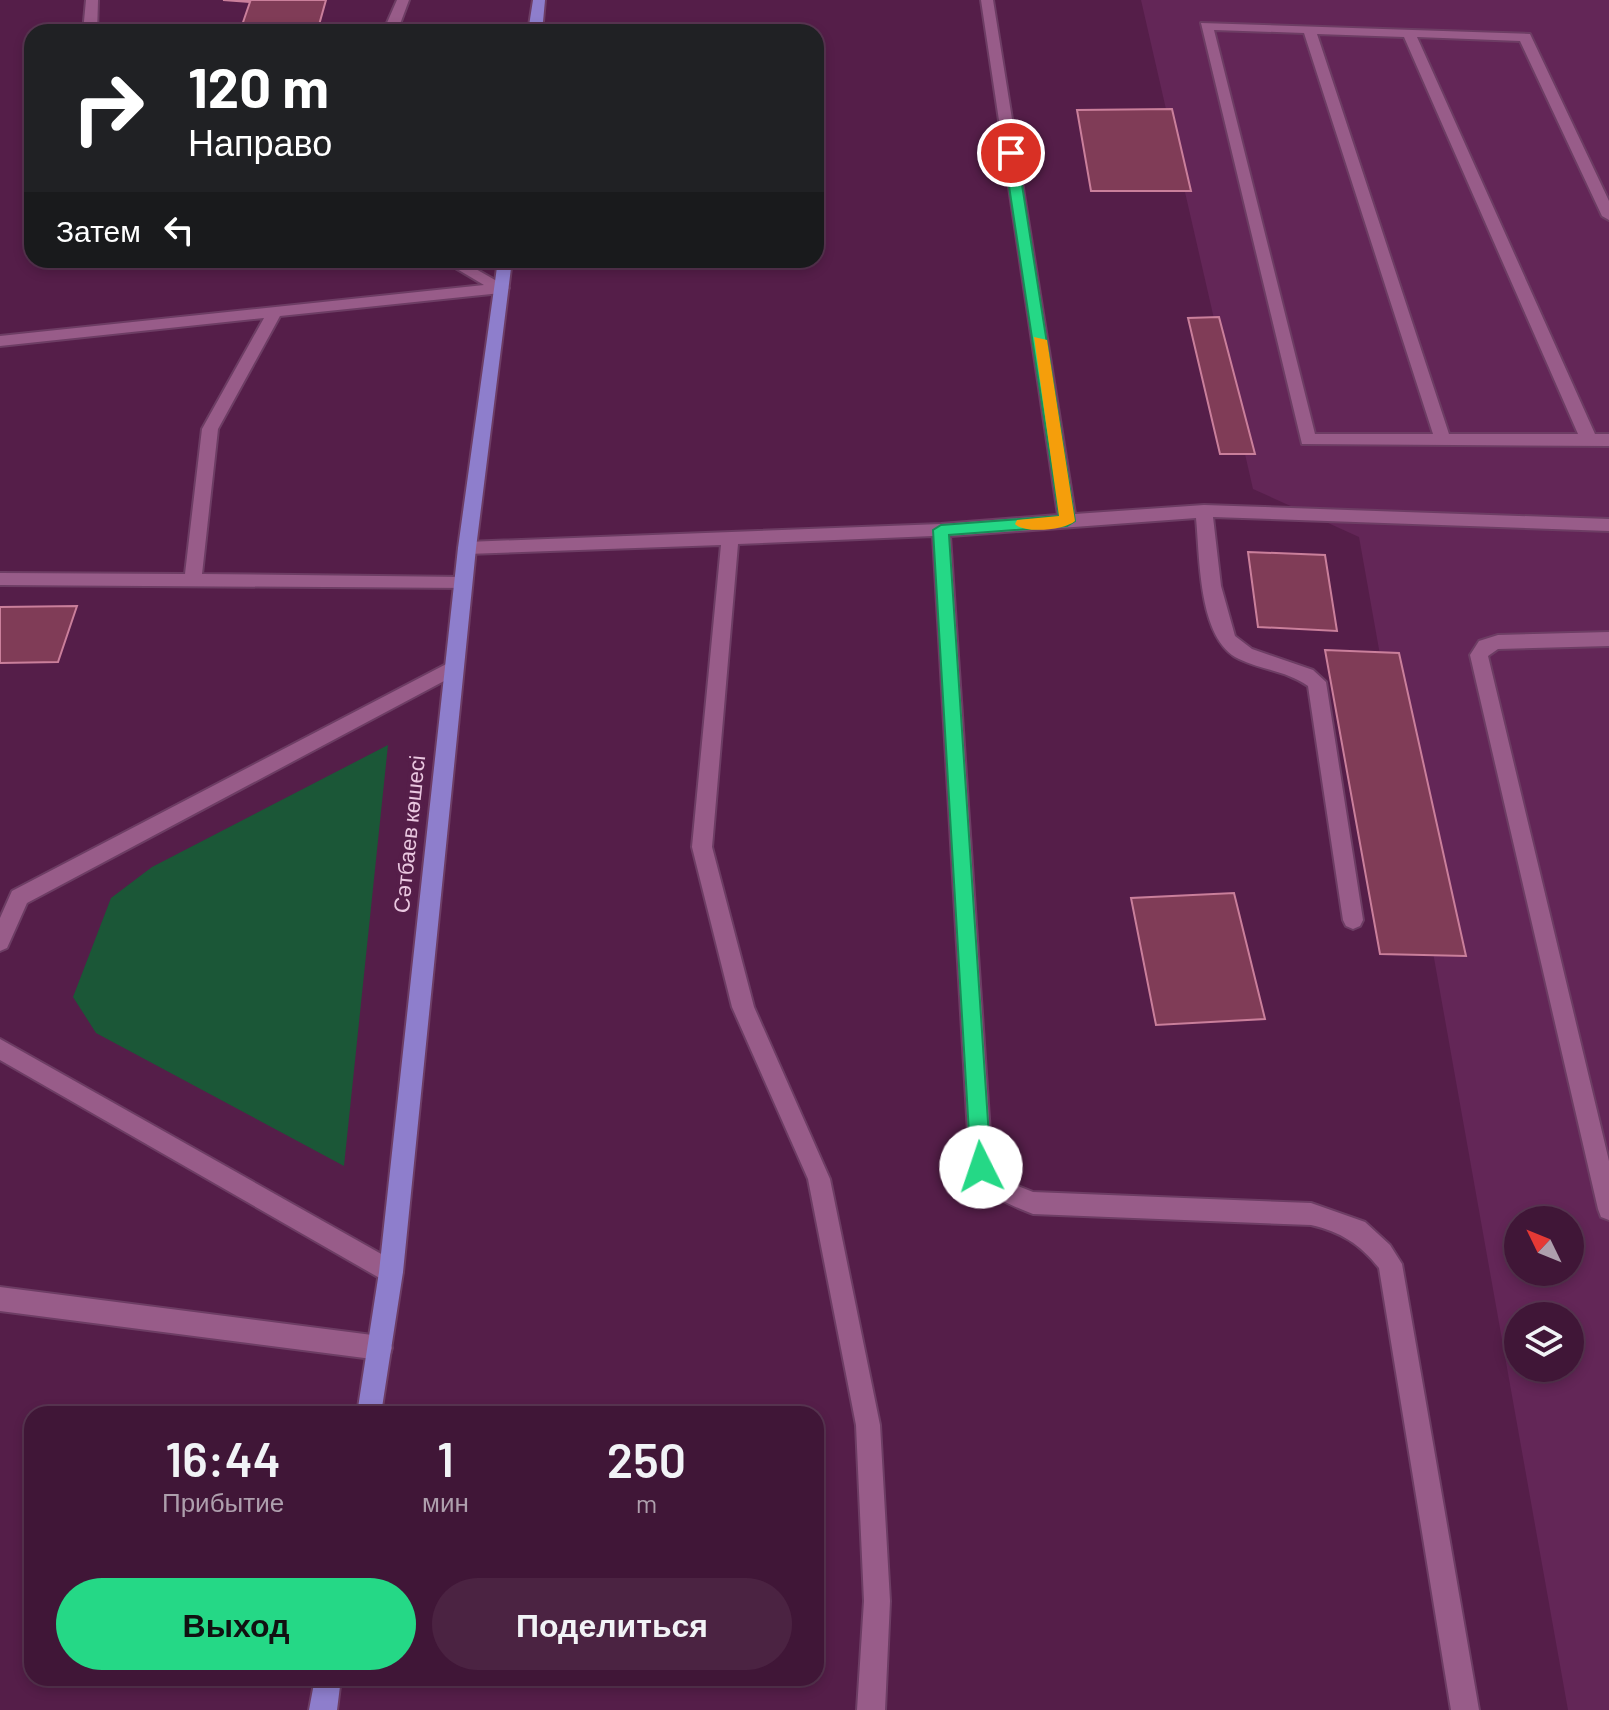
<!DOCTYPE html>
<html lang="ru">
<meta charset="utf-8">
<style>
body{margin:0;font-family:Barlow,sans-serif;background:#4b2342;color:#f1f3f6;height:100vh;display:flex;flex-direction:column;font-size:30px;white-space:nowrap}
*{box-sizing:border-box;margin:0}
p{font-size:26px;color:#ae9fad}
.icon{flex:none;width:44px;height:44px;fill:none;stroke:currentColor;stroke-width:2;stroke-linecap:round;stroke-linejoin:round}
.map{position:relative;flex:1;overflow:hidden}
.details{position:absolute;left:24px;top:1406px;width:800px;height:280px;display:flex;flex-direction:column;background:#401637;border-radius:24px;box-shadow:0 4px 12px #0003,0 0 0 2px #593552}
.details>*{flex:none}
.guide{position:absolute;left:24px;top:24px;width:800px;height:244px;border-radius:24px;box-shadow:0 4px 12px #0003,0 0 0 2px #593552;background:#202124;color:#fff;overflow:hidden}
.needle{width:52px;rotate:313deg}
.fabs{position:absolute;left:1504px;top:1206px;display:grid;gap:16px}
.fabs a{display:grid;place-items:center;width:80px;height:80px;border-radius:50%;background:#401637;box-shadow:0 4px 12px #0003,0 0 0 2px #593552;font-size:40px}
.pin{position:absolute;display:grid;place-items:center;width:68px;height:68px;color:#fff;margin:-34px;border:4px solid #fff;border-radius:50%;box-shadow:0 2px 8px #0007}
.me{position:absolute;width:88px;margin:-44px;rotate:356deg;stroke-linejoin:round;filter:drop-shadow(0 0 6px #0008)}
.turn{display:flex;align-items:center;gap:28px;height:168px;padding:0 32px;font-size:36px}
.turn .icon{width:104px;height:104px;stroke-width:2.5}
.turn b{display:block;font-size:56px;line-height:68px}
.then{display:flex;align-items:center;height:76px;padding:0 32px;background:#0003;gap:16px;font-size:30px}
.eta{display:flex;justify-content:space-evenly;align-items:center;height:136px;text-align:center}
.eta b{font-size:48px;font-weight:600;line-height:56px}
.cta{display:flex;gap:16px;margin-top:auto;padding:16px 32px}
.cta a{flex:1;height:92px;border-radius:48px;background:#25d886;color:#111;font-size:32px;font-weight:600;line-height:92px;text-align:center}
.cta a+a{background:#4b2342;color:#f1f3f6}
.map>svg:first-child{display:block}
.built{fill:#632657;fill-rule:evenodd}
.green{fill:#1b5737}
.building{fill:#803c57;stroke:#ca7f9b;stroke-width:2}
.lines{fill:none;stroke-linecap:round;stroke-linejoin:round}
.minor-casing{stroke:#6d3d64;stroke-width:4}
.major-casing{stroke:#6d3d64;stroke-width:4}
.minor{fill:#985c89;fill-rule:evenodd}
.major{fill:#8e7ecc;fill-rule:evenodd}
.route{fill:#25d886;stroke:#188c57;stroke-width:2}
.slow{fill:#f59e0b}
.labels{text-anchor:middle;stroke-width:8;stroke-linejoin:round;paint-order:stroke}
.street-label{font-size:22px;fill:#eac8e0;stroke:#551e49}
</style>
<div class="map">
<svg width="1609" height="1710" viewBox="0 0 1609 1710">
<rect width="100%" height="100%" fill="#551e49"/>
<!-- built -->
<path class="built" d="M 1141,0 L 1609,0 L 1609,1710 L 1568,1710 L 1359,537 L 1253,489 ZM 1518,1220 L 1570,1220 L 1570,1272 L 1518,1272 ZM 1518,1316 L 1570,1316 L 1570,1368 L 1518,1368 Z"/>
<!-- green -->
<path class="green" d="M 388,745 L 344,1166 L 96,1033 L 73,997 L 111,898 L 152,867 Z"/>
<!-- building -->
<g class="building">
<path d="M 223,0 L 326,0 L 317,32 L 212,32 L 213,29 L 241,28 L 250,2 Z"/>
<path d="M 1172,109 L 1191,191 L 1091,191 L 1077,110 Z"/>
<path d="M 1219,317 L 1255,454 L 1220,454 L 1188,318 Z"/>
<path d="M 1248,552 L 1325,555 L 1337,631 L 1258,627 Z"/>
<path d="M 77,606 L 58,662 L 0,663 L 0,607 Z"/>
<path d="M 1325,650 L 1399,653 L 1466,956 L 1380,954 Z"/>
<path d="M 1234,893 L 1265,1019 L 1156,1025 L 1131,898 Z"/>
</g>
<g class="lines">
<!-- minor casing -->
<g class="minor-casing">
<g id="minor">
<path d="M 86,0 L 98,0 L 97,32 L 83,32 Z"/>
<path d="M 397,0 L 409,0 L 397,32 L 383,32 Z"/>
<path d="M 981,0 L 993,0 L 1075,514 L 1204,505 L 1609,519 L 1609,531 L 1213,517 L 1221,586 L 1235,636 L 1252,649 L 1313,670 L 1326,682 L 1363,920 L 1360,926 L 1353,929 L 1346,926 L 1343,920 L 1308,686 C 1287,671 1262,670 1239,659 C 1198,640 1200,557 1196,518 L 950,536 L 992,1163 L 1010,1183 L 1033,1192 L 1311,1203 L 1365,1222 L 1390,1245 L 1402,1264 L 1479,1710 L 1451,1710 L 1379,1268 C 1360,1244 1341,1232 1311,1225 L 1033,1214 C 1006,1203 982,1195 970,1167 L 933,536 L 738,544 L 712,847 L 754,1007 L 830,1179 L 880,1425 L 890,1601 L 885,1710 L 857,1710 L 864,1601 L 856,1425 L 808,1179 L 732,1007 L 692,847 L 721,545 L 467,554 L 458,548 L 467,542 L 941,524 L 1058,515 Z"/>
<path d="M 1201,23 L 1530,34 L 1609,201 L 1609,220 L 1602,216 L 1520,41 L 1417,37 L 1595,434 L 1609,434 L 1609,446 L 1302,444 ZM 1214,30 L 1304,33 L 1433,434 L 1315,434 ZM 1317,34 L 1404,37 L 1578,434 L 1449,434 Z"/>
<path d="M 442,260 L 460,260 L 509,288 L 501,293 L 280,316 L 218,429 L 202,574 L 463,577 L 472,583 L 469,588 L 0,585 L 0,573 L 185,574 L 202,429 L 264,318 L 0,346 L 0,336 L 484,285 Z"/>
<path d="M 1609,632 L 1609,646 L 1498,649 L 1488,656 L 1609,1161 L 1609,1220 L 1601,1217 L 1598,1209 L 1470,655 L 1479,641 L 1498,635 Z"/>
<path d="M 454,660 L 461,662 L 463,667 L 461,672 L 27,903 L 7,948 L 0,951 L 0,918 L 12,891 Z"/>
<path d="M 0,1039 L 399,1264 L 403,1272 L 399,1280 L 391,1283 L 383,1280 L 0,1060 Z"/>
<path d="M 0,1287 L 380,1336 L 389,1339 L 392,1348 L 389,1357 L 380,1360 L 0,1311 Z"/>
</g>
</g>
<!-- major casing -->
<g class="major-casing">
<g id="major">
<path d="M 533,0 L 545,0 L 542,32 L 528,32 Z"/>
<path d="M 498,260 L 512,260 L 476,548 L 403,1272 L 381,1414 L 357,1414 L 379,1272 L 458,548 Z"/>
<path d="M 315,1678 L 341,1678 L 337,1710 L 309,1710 Z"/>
</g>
</g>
<!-- minor -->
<use href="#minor" class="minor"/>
<!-- major -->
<use href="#major" class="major"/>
</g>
<!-- route -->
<path class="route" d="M 1011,149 L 1017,153 L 1075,521 L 1067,526 L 949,535 L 991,1167 L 988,1174 L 981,1177 L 974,1174 L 971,1167 L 933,530 L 941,525 L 1059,516 L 1004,153 Z"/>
<!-- slow -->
<path class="slow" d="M 1034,337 L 1047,340 L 1075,521 C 1065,530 1025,534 1015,524 L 1017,520 L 1059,516 Z"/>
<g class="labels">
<!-- street labels -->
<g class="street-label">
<text transform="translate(409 834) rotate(-84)" y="8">Сәтбаев көшесі</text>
</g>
</g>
</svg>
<div class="fabs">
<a><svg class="needle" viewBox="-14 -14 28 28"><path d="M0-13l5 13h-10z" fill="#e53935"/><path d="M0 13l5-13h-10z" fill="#ae9fad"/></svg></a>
<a><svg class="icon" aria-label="layers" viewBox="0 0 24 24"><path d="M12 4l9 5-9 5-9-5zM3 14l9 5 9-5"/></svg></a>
</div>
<div class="pin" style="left:1011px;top:153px;background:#d93025"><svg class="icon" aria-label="arrive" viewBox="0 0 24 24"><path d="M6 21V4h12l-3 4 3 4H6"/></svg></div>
<svg class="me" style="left:981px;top:1167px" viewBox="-20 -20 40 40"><circle r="19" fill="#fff"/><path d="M0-13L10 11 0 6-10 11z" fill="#25d886"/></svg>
<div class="guide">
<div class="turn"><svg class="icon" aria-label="right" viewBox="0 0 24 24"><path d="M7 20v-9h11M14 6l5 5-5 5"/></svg><div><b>120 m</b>Направо</div></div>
<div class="then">Затем<svg class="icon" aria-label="left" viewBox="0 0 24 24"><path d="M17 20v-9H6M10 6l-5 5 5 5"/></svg></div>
</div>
<section class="details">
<div class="eta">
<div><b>16:44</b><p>Прибытие</p></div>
<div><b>1</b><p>мин</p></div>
<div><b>250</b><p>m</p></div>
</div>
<div class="cta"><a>Выход</a><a>Поделиться</a></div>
</section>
</div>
